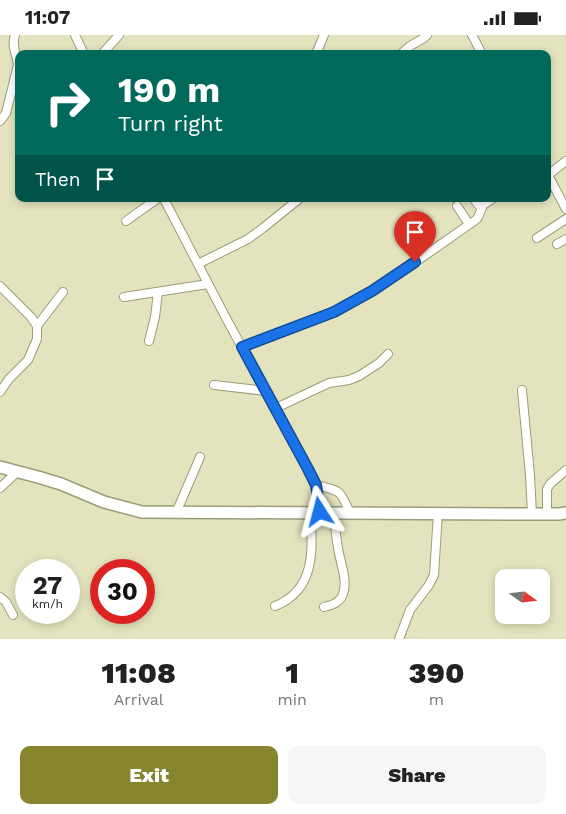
<!DOCTYPE html>
<style>
body{margin:0;font-family:"Work Sans",sans-serif;background:#f6f6f6;color:#222;height:100vh;display:flex;flex-direction:column;font-size:19px;white-space:nowrap}
*{box-sizing:border-box;margin:0}
p{font-size:16px;color:#767676}
.icon{flex:none;width:28px;height:28px;fill:none;stroke:currentColor;stroke-width:2;stroke-linecap:round;stroke-linejoin:round}
.map{position:relative;height:604px;overflow:hidden}
.panel{display:flex;flex-direction:column;background:#fff;flex:1}
.panel>*{flex:none}
.top-card{position:absolute;left:15px;top:15px;width:536px;height:152px;border-radius:10px;box-shadow:0 2px 8px #0003;background:#00695c;color:#fff;overflow:hidden}
.needle{width:32px;rotate:105deg}
.fabs{position:absolute;left:495px;top:534px;display:grid;gap:10px}
.fabs a{display:grid;place-items:center;width:55px;height:55px;border-radius:10px;background:#fff;box-shadow:0 2px 8px #0003;font-size:25px}
.speed{position:absolute;left:15px;top:524px;display:flex;gap:10px;font-size:25px;font-weight:700;text-align:center}
.speed>*{display:grid;place-content:center;width:65px;height:65px;border-radius:50%;background:#fff;box-shadow:0 2px 8px #0003;line-height:1}
.speed small{font-size:12px;font-weight:400}
.speed .limit{border:8px solid #d22;background:#fff;color:#111}
.pin{position:absolute;display:grid;place-items:center;width:42px;height:42px;color:#fff;margin:-51px -21px;border-radius:50% 50% 50% 0;rotate:-45deg;box-shadow:0 0 5px #0007}
.pin .icon{rotate:45deg}
.me{position:absolute;width:55px;margin:-28px;rotate:351deg;stroke-linejoin:round;filter:drop-shadow(0 0 4px #0008)}
.turn{display:flex;align-items:center;gap:18px;height:105px;padding:0 20px;font-size:22px}
.turn .icon{width:65px;height:65px;stroke-width:2.5}
.turn b{display:block;font-size:35px;line-height:42px}
.then{display:flex;align-items:center;height:48px;padding:0 20px;background:#0003;gap:10px;font-size:19px}
.eta{display:flex;justify-content:space-evenly;align-items:center;height:85px;text-align:center}
.eta b{font-size:30px;font-weight:800;line-height:35px}
.primary-button{display:flex;gap:10px;margin-top:auto;padding:10px 20px}
.primary-button a{flex:1;height:58px;border-radius:10px;background:#86842d;color:#fff;font-size:20px;font-weight:800;line-height:58px;text-align:center}
.primary-button a+a{background:#f6f6f6;color:#222}
.status{display:flex;justify-content:space-between;align-items:center;height:35px;padding:0 25px;background:#fff;direction:ltr}
.status svg{height:14px;fill:currentColor}
.map>svg:first-child{display:block}
.lines{fill:none;stroke-linecap:round;stroke-linejoin:round}
.street-casing{stroke:#9c9c79;stroke-width:10}
.secondary-casing{stroke:#9c9c79;stroke-width:14}
.street{stroke:#fff;stroke-width:8}
.secondary{stroke:#fff;stroke-width:11}
.route-casing{stroke:#114b97;stroke-width:12}
.route{stroke:#1a73e8;stroke-width:9}
</style>
<div class="status"><b>11:07</b><svg viewBox="0 0 49 12"><path d="M0 12V9h3v3zM5 12V6h3v6zM10 12V3h3v9zM15 12V0h3v12zM26 1h20v11H26zM47 4h2v5h-2z"/></svg></div>
<div class="map">
<svg width="566" height="604" viewBox="0 0 566 604">
<rect width="100%" height="100%" fill="#e3e4be"/>
<g class="lines">
<!-- street casing -->
<g class="street-casing">
<g id="street">
<path d="M 75,0 L 84,19"/>
<path d="M 472,0 L 482,19"/>
<path d="M 102,19 L 119,0"/>
<path d="M 316,19 L 324,0"/>
<path d="M 401,19 L 410,11 L 424,3 L 427,0"/>
<path d="M 0,86 L 6,78 L 18,30 C 17,20 11,11 15,0"/>
<path d="M 548,140 L 566,174"/>
<path d="M 548,140 L 566,126"/>
<path d="M 164,164 L 226,283 L 308,434 L 316,450 L 320,477"/>
<path d="M 474,164 L 481,173"/>
<path d="M 457,171 L 469,189"/>
<path d="M 126,186 L 157,164"/>
<path d="M 537,203 L 566,184"/>
<path d="M 557,209 L 566,204"/>
<path d="M 198,229 L 248,204 L 263,193 L 299,164"/>
<path d="M 0,251 L 31,282 L 37,291 L 37,304 L 28,325 L 9,344 L 0,357"/>
<path d="M 124,262 L 208,249"/>
<path d="M 37,291 L 63,257"/>
<path d="M 149,306 L 155,282 L 158,257"/>
<path d="M 242,312 L 316,284 L 350,269 L 372,256 L 427,219 L 477,184 L 479,180 L 483,170 L 492,164"/>
<path d="M 214,350 L 266,356"/>
<path d="M 522,355 L 530,440 L 532,479"/>
<path d="M 276,373 L 329,348 L 349,345 L 359,341 L 379,328 L 388,319"/>
<path d="M 316,450 C 340,456 340,454 350,478"/>
<path d="M 0,453 L 18,436"/>
<path d="M 176,478 L 200,422"/>
<path d="M 547,479 L 547,454 L 550,449 L 566,435"/>
<path d="M 0,562 L 6,567 L 13,580"/>
<path d="M 275,571 C 316,555 313,514 310,477"/>
<path d="M 324,572 C 332,570 340,568 343,559 C 348,545 340,527 338,513 C 336,501 335,489 333,477"/>
<path d="M 399,604 L 410,575 L 429,550 L 434,540 L 438,478"/>
</g>
</g>
<!-- secondary casing -->
<g class="secondary-casing">
<path id="secondary" d="M 0,432 L 38,442 L 61,449 L 104,467 L 142,477 L 505,479 L 559,479 L 566,478"/>
</g>
<!-- street -->
<use href="#street" class="street"/>
<!-- secondary -->
<use href="#secondary" class="secondary"/>
</g>
<g class="lines">
<!-- route casing -->
<g class="route-casing">
<path id="route" d="M 320,477 L 316,450 L 308,434 L 242,312 L 334,277 L 372,256 L 415,227"/>
</g>
<!-- route -->
<use href="#route" class="route"/>
</g>
</svg>
<div class="fabs">
<a><svg class="needle" viewBox="-14 -14 28 28"><path d="M0-13l5 13h-10z" fill="#e53935"/><path d="M0 13l5-13h-10z" fill="#767676"/></svg></a>
</div>
<div class="speed"><div>27<small>km/h</small></div><div class="limit">30</div></div>
<div class="pin" style="left:415px;top:227px;background:#d93025"><svg class="icon" aria-label="arrive" viewBox="0 0 24 24"><path d="M6 21V4h12l-3 4 3 4H6"/></svg></div>
<svg class="me" style="left:320px;top:477px" viewBox="-20 -20 40 40"><path d="M0-17L14 15 0 8-14 15z" fill="#1a73e8" stroke="#fff" stroke-width="4"/></svg>
<div class="top-card">
<div class="turn"><svg class="icon" aria-label="right" viewBox="0 0 24 24"><path d="M7 20v-9h11M14 6l5 5-5 5"/></svg><div><b>190 m</b>Turn right</div></div>
<div class="then">Then<svg class="icon" aria-label="arrive" viewBox="0 0 24 24"><path d="M6 21V4h12l-3 4 3 4H6"/></svg></div>
</div>
</div>
<section class="panel">
<div class="eta">
<div><b>11:08</b><p>Arrival</p></div>
<div><b>1</b><p>min</p></div>
<div><b>390</b><p>m</p></div>
</div>
<div class="primary-button"><a>Exit</a><a>Share</a></div>
</section>
